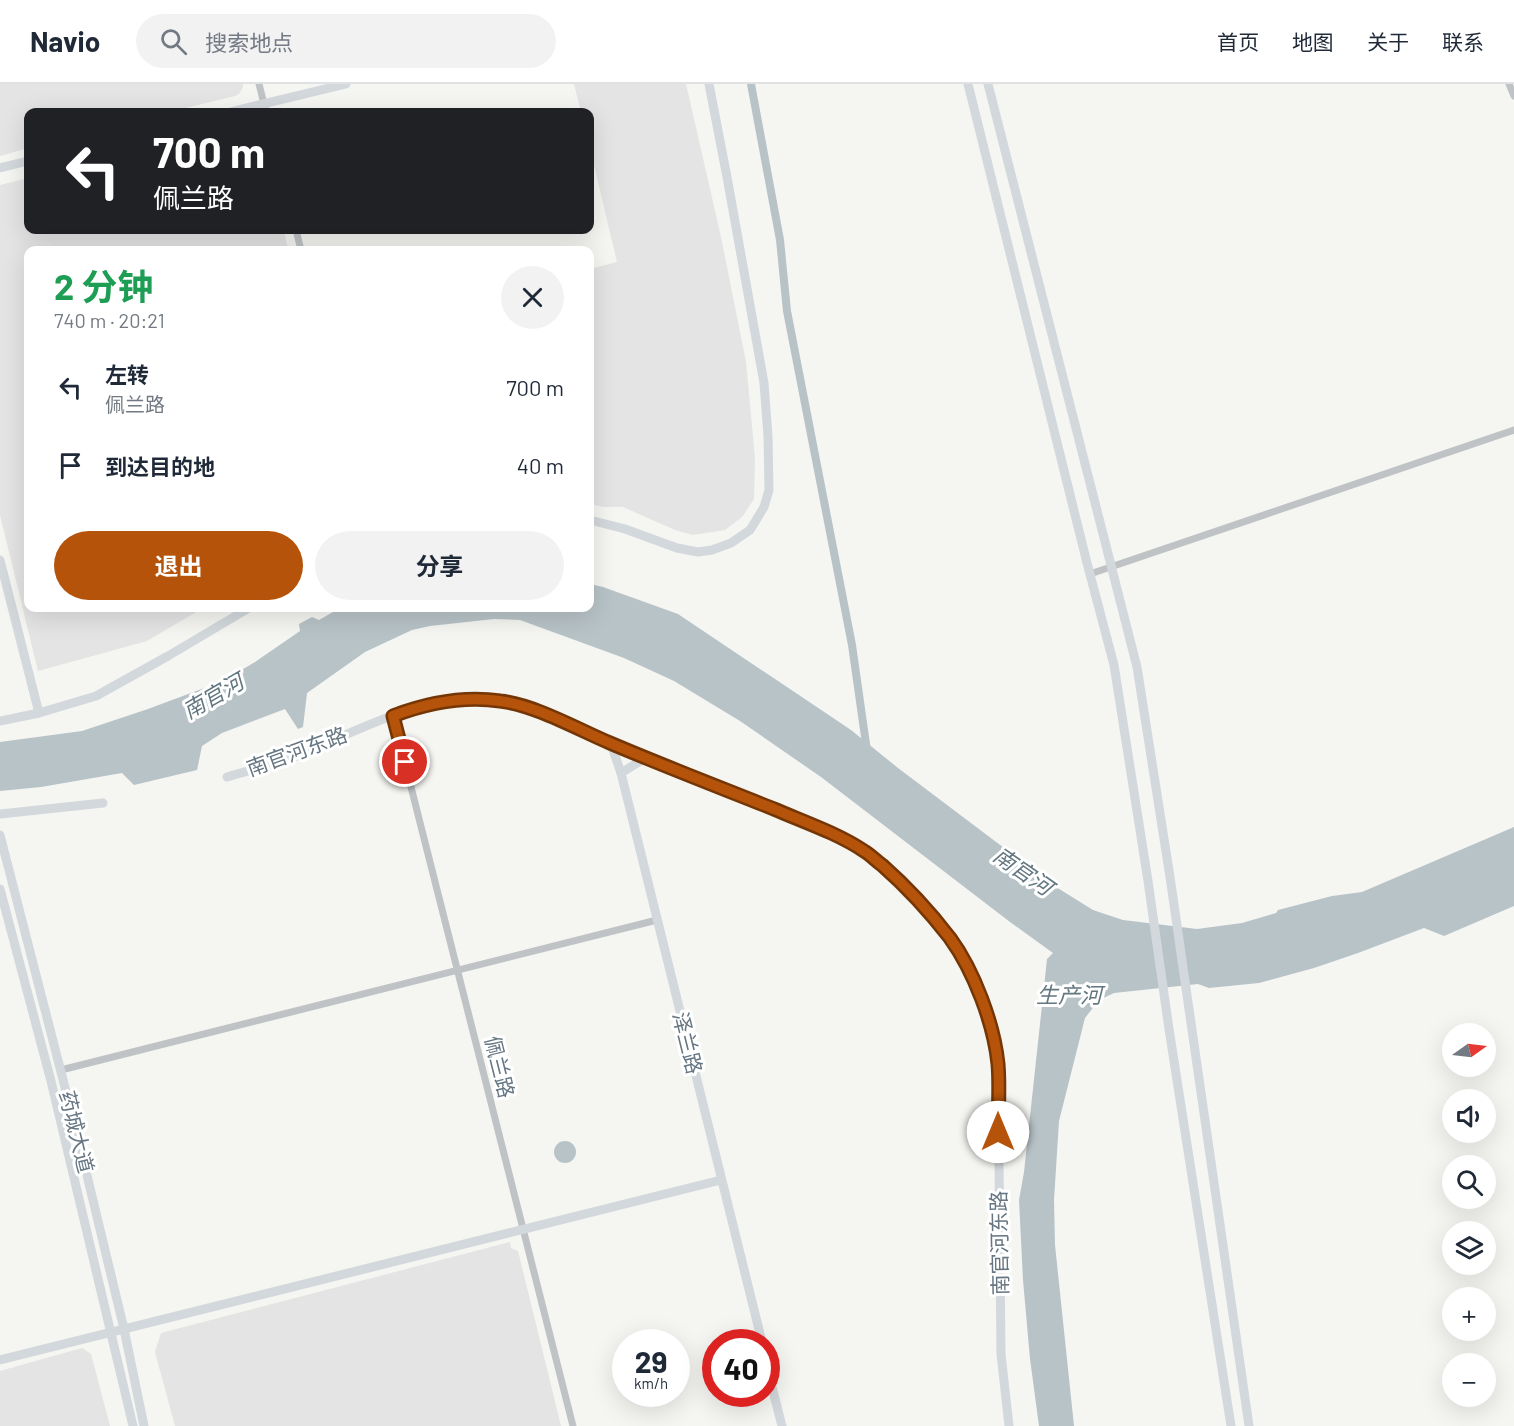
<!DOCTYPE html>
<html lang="zh">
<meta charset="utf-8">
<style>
body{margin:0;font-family:Barlow,"Noto Sans SC",sans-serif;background:#f2f2f3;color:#1f2937;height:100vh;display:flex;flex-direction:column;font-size:22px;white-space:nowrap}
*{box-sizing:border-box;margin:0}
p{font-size:20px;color:#747a83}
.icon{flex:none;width:33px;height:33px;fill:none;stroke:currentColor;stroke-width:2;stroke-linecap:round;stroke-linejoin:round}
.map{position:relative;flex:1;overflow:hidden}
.side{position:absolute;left:24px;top:162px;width:570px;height:366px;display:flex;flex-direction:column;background:#fff;border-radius:12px;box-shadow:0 6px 24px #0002}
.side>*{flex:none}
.guide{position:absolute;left:24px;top:24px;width:570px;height:126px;border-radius:12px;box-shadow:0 6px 24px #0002;background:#202124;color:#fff;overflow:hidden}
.needle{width:39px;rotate:76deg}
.buttons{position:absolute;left:1442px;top:939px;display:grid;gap:12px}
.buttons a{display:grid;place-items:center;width:54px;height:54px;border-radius:50%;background:#fff;box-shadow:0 6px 24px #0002;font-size:30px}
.speed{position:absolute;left:612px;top:1245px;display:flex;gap:12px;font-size:30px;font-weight:700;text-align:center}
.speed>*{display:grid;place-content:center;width:78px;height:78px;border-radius:50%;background:#fff;box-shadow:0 6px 24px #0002;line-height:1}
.speed small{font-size:15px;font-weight:400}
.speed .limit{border:9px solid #d22;background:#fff;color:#111}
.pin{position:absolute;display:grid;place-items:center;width:51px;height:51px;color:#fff;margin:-26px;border:3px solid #fff;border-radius:50%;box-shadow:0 2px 6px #0007}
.me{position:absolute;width:66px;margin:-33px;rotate:0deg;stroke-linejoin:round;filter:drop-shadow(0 0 4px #0008)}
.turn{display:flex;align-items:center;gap:21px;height:126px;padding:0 30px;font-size:27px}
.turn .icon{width:78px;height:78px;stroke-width:2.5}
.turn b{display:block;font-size:42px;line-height:51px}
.round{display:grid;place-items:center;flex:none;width:63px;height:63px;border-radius:32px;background:#f2f2f3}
.headline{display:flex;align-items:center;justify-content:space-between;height:102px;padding:0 30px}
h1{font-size:36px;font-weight:700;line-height:45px;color:#1e9e55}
.cta{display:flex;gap:12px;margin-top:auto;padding:12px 30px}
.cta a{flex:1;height:69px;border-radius:36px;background:#b45309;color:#fff;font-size:24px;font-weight:700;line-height:69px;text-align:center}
.cta a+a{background:#f2f2f3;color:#1f2937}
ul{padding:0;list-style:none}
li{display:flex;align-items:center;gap:18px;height:78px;padding:0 30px}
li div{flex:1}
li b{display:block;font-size:22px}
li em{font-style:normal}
header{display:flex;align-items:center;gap:36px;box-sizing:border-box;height:84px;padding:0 30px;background:#fff;border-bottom:2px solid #e0e1e3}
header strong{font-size:28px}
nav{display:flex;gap:33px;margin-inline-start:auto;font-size:21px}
.search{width:420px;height:54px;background:#f2f2f3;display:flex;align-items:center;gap:15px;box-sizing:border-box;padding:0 21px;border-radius:33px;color:#747a83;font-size:22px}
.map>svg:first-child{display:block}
.built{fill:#e3e4e3}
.water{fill:#b8c3c7}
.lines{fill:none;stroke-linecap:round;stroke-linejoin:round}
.canal{stroke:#b8c3c7;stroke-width:8}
.street{stroke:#bfc3c6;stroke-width:7}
.secondary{stroke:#d3d8dc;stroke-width:9}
.route-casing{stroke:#753606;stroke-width:15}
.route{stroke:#b45309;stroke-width:10}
.labels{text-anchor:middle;stroke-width:6;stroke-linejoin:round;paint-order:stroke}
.street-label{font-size:21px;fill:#667682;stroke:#fff}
.water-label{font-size:22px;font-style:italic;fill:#62777f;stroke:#fff}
</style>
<header>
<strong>Navio</strong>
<div class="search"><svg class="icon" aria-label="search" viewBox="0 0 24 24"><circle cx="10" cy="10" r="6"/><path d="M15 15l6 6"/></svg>搜索地点</div>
<nav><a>首页</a><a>地图</a><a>关于</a><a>联系</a></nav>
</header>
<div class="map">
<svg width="1514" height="1342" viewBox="0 0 1514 1342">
<rect width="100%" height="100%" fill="#f5f5f2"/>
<!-- built -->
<g class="built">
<path d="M 0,0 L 243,0 L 243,3 L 239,10 L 235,12 L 169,28 L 28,28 L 28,64 L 0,72 Z"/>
<path d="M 574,0 L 686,0 L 721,153 L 746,278 L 755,374 L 754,415 L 742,433 L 725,446 L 693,451 L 675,446 L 623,423 L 604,423 L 590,420 L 590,185 L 617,178 L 590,64 L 590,28 L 581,28 Z"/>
<path d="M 28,94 L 28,146 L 284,146 L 288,166 L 28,166 L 28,524 L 203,524 L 147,557 L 38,587 L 0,431 L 0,101 Z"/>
<path d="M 510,1158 L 511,1164 L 518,1167 L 561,1342 L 175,1342 L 155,1268 L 161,1249 Z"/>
<path d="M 82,1264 L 91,1270 L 110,1342 L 0,1342 L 0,1287 Z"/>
</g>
<!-- water -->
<g class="water">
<path d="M 590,500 L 603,503 L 678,530 L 851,646 L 898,684 L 1056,803 L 1093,826 L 1123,836 L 1197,845 L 1242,839 L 1276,829 L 1278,826 L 1332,812 L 1362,808 L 1514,743 L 1514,822 L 1444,852 L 1424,844 L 1358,869 L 1314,884 L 1259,899 L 1209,904 L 1198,900 L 1114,909 L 1099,916 L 1085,934 L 1059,1037 L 1054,1116 L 1055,1161 L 1074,1342 L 1039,1342 L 1030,1275 L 1023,1196 L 1019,1116 L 1024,1088 L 1047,875 L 1053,869 L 1010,838 L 821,693 L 740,637 L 674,597 L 624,574 L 520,536 L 494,535 L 430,542 L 412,546 L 365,568 L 307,609 L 303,643 L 298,645 L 285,625 L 222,649 L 202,662 L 197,686 L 134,701 L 122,689 L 41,703 L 0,707 L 0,658 L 82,647 L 148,625 L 223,597 L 255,578 L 300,547 L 299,540 L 312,533 L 319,536 L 340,524 L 590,524 Z"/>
<circle cx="565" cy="1068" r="11"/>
</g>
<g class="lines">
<!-- canal -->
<path class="canal" d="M 751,0 L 780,156 L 787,227 L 852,561 L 867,667"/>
<!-- street -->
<g class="street">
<path d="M 259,0 L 266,28"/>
<path d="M 1509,0 L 1514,12"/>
<path d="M 296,146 L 301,166"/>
<path d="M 1090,490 L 1514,346"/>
<path d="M 393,632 L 573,1342"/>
<path d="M 61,986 L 657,836"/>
</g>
<!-- secondary -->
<g class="secondary">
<path d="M 968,0 L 1087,479 L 1114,581 L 1148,797 L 1169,945 L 1231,1342"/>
<path d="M 988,0 L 1137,583 L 1170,793 L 1249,1342"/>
<path d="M 230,28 L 346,0"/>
<path d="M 0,84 L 28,77"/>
<path d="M 590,436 L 625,445 L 677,464 L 698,468 L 712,466 L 731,459 L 750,446 L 764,423 L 769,406 L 768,352 L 764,299 L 727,93 L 709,0"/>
<path d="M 0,476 L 39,629"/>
<path d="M 0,637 L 39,629 L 96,612 L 168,572 L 249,524"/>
<path d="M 611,660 L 621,689 L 762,1258"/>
<path d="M 621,689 L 647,673"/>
<path d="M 227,693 C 246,687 267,683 286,676 C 347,653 407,616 474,615 C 528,614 576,646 625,665 C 674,684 722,704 770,724 C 795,734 820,744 844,756 C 851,760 859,763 865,767 C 878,776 890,788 901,798 C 953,849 989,910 998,983 L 1001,1270 L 1009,1342"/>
<path d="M 0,730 L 103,719"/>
<path d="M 0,751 L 79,1058 L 124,1245 L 144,1342"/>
<path d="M 0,805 L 51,997 L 133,1342"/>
<path d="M 0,1276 L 721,1096"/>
<path d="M 766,1279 L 782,1342"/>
</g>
</g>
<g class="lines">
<!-- route casing -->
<g class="route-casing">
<path id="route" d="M 405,678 L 393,632 C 427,619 464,612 500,617 C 535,621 577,645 610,659 C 664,682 719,703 774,725 C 804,738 837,749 864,767 C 871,771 876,777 882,781 C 907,803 930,828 950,854 C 974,887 994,940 998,980 C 1000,1003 998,1026 998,1048"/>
</g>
<!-- route -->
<use href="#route" class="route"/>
</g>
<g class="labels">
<!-- street labels -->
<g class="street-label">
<text transform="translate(297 668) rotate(-20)" y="7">南官河东路</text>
<text transform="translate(687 959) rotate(76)" y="7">泽兰路</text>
<text transform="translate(499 983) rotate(76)" y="7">佩兰路</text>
<text transform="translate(76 1048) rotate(76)" y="7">药城大道</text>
<text transform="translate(1000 1159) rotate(-91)" y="7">南官河东路</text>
</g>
<!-- water labels -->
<g class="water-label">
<text transform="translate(213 612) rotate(-30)" y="8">南官河</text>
<text transform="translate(1023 787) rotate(35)" y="8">南官河</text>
<text x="1069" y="919">生产河</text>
</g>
</g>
</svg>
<div class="buttons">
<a><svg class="needle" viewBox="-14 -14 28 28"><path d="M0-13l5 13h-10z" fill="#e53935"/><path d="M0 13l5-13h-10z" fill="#747a83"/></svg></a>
<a><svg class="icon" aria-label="sound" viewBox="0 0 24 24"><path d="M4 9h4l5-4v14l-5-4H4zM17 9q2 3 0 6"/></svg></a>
<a><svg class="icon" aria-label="search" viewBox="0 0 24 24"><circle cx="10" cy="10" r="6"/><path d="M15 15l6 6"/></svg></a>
<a><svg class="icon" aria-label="layers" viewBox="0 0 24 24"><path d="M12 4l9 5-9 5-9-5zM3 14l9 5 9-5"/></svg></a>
<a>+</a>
<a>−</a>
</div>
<div class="speed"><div>29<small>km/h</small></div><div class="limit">40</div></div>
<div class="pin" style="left:405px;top:678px;background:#d93025"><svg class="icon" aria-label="arrive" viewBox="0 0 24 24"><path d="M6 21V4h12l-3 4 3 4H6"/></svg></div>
<svg class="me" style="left:998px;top:1048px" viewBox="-20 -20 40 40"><circle r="19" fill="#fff"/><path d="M0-13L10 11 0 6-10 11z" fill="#b45309"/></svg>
<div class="guide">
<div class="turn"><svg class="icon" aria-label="left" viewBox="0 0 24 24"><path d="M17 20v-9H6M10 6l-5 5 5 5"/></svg><div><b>700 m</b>佩兰路</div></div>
</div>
<section class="side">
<div class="headline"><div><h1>2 分钟</h1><p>740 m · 20:21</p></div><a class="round"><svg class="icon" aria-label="close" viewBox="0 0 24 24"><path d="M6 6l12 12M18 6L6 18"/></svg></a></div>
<ul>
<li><svg class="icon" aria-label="left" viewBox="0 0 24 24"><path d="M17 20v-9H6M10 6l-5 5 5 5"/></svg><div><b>左转</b><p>佩兰路</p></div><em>700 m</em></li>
<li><svg class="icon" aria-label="arrive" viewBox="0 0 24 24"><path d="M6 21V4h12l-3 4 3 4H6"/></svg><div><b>到达目的地</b></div><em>40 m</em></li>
</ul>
<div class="cta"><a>退出</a><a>分享</a></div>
</section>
</div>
